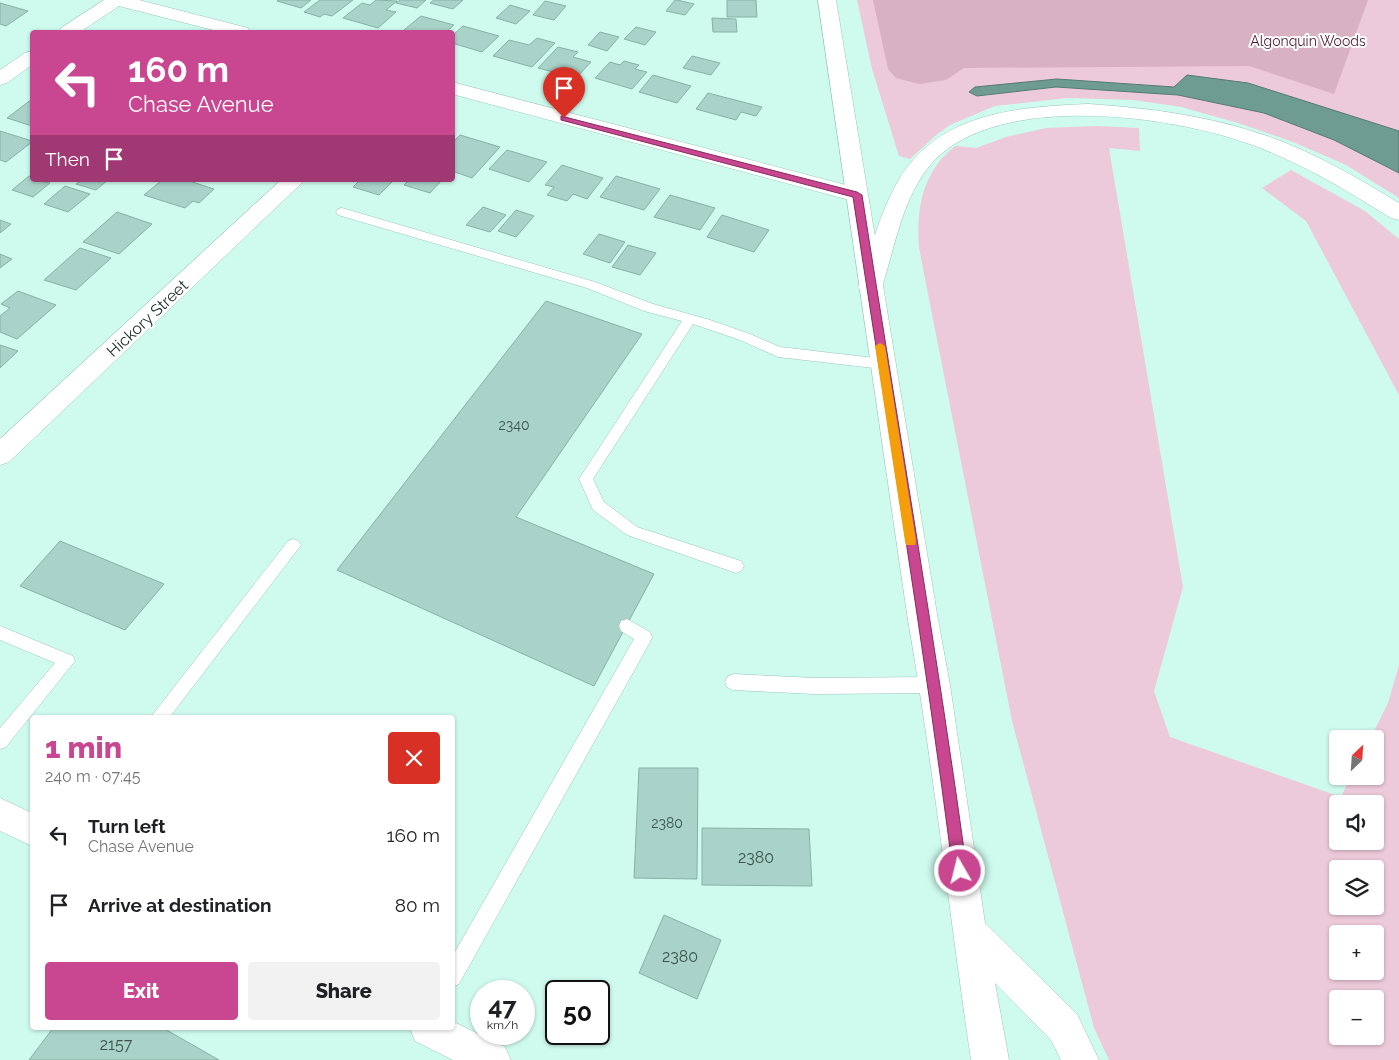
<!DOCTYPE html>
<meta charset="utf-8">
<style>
body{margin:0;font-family:Raleway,sans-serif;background:#f2f2f2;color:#202124;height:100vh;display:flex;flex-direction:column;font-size:19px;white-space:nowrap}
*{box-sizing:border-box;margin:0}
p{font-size:16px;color:#757577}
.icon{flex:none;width:28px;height:28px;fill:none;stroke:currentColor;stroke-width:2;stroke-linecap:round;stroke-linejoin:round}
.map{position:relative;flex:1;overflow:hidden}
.panel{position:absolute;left:30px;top:715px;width:425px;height:315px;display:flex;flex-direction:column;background:#fff;border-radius:5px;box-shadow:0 1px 4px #0004}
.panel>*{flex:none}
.banner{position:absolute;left:30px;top:30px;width:425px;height:152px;border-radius:5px;box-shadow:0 1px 4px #0004;background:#c84790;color:#fff;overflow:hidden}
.needle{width:32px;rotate:25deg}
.controls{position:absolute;left:1329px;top:730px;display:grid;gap:10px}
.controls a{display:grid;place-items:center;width:55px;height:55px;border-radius:5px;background:#fff;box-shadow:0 1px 4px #0004;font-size:25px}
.speed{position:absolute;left:470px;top:980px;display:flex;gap:10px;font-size:25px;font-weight:700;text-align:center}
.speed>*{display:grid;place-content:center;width:65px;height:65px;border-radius:50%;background:#fff;box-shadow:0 1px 4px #0004;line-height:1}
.speed small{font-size:12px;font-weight:400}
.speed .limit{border:2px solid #111;border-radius:8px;background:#fff;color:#111}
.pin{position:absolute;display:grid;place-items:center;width:42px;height:42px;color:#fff;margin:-51px -21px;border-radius:50% 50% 50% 0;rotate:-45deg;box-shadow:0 0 5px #0007}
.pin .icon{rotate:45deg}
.me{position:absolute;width:55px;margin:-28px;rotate:352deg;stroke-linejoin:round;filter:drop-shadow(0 0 4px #0008)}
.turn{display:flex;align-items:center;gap:18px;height:105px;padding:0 15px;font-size:22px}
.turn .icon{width:65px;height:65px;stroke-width:2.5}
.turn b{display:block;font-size:35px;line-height:42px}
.then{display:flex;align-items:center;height:48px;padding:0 15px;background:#0003;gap:10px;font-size:19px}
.round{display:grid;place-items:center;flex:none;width:52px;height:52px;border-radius:5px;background:#f2f2f2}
.head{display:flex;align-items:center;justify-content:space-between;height:85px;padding:0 15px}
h1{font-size:30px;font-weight:800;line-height:38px;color:#c84790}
.button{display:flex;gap:10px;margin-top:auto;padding:10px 15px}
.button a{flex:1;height:58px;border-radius:5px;background:#c84790;color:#fff;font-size:20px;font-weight:800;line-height:58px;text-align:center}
.button a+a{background:#f2f2f2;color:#202124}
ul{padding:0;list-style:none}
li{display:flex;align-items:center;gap:15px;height:70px;padding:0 15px}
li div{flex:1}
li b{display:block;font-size:19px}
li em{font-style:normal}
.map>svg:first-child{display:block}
.green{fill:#edcada;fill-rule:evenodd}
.forest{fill:#d8b1c3}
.water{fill:#6f9c90;stroke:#557a70}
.building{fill:#a9d3c8;stroke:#88b1a6}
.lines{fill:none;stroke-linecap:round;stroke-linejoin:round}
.service-casing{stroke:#9bc5ba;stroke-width:1}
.minor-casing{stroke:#9bc5ba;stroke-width:1}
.secondary-casing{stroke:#9bc5ba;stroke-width:1}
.motorway-casing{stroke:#9bc5ba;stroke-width:1}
.service{fill:#fff;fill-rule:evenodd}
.minor{fill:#fff;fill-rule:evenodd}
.secondary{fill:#fff;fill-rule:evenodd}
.motorway{fill:#fff;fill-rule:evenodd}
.route{fill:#c84790;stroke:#822e5e}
.slow{fill:#f59e0b}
.labels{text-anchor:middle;stroke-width:4;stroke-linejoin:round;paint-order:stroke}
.far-park-label{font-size:14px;fill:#4c1b36;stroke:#fff}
.number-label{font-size:14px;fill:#3c544d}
.street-label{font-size:16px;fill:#182924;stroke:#fff}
.near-number-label{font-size:16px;fill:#3c544d}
</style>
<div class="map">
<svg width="1399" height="1060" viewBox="0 0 1399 1060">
<rect width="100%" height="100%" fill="#cffbef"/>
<!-- green -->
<g class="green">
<path d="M 857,0 L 1399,0 L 1399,132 L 1245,83 L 1187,75 L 1174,87 L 1057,79 L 969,92 L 977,96 L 1056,87 L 1178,95 L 1264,113 L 1334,140 L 1399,173 L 1399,198 L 1346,165 L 1293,142 L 1238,123 L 1181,107 L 1133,100 L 1067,98 L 995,106 L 950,125 L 935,136 L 910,159 L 899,156 L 872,69 Z"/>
<path d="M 1097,126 L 1139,128 L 1140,151 L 1109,148 L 1183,587 L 1154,691 L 1170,737 L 1341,797 L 1351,776 L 1375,776 L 1375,739 L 1370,739 L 1388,703 L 1399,665 L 1399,1060 L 1109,1060 L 1094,1028 L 1012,721 L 919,248 C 917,219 919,191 936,166 C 941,158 949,152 955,146 L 976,148 L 1006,137 L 1046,128 ZM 1338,804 L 1375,804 L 1375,841 L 1338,841 ZM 1338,869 L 1375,869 L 1375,906 L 1338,906 ZM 1338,934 L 1375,934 L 1375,971 L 1338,971 ZM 1338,999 L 1375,999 L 1375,1036 L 1338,1036 Z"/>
<path d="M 1291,170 L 1365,211 L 1399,239 L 1399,395 L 1306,221 L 1262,188 Z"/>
</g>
<!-- forest -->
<path class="forest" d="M 873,0 L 1368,0 L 1334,94 L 1249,66 L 964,68 L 946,80 L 919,84 L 896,78 L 888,69 Z"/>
<!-- water -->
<path class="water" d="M 1187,75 L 1248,83 L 1399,131 L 1399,173 L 1334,140 L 1264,113 L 1178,95 L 1056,87 L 977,96 L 969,92 L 975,87 L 1057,79 L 1174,87 Z"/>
<!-- building -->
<g class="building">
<path d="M 278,0 L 311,0 L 301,8 L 277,1 Z"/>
<path d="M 320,0 L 353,0 L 332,16 L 324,14 L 320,17 L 304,12 Z"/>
<path d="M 376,0 L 397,1 L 386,10 L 396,12 L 378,28 L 343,18 L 362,3 L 370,5 Z"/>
<path d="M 400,0 L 426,0 L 417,8 L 396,3 Z"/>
<path d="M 434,0 L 463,0 L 453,9 L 430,3 Z"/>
<path d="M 675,0 L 677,0 L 694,4 L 685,15 L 666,11 Z"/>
<path d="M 727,0 L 756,0 L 757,17 L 727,17 Z"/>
<path d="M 545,1 L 566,6 L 554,20 L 533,15 Z"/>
<path d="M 0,3 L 28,11 L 6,26 L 0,24 Z"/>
<path d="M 510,5 L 530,11 L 516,24 L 496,18 Z"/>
<path d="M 421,16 L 454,25 L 446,32 L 411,32 L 404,30 Z"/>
<path d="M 712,18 L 736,19 L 737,32 L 713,32 Z"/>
<path d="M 463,26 L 499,36 L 482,52 L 452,43 L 452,36 Z"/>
<path d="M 636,27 L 656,32 L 645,45 L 624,39 Z"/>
<path d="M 600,32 L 619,37 L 607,51 L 588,45 Z"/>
<path d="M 537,38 L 555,43 L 532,67 L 493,56 L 509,40 L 529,45 Z"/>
<path d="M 558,47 L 578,52 L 573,57 L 591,62 L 576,78 L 538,68 Z"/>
<path d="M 692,56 L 720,63 L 711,75 L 683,68 Z"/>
<path d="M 624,61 L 639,65 L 635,69 L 647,72 L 632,89 L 595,78 L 610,62 L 620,65 Z"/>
<path d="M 653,75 L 691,86 L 677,103 L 639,92 Z"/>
<path d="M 708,93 L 762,107 L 756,116 L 741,112 L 736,120 L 696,109 Z"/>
<path d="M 32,99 L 32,126 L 7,118 Z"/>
<path d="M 0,131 L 32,141 L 32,142 L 6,162 L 0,160 Z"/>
<path d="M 460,135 L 500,147 L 472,178 L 452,171 L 452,160 L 455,158 L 452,157 L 452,143 Z"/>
<path d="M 507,150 L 547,162 L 529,182 L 489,169 Z"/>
<path d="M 562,165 L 603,178 L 587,199 L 573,194 L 567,201 L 547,195 L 554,187 L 545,185 Z"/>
<path d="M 29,176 L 32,177 L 32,180 L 50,183 L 33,197 L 12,190 Z"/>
<path d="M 616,176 L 660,189 L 644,210 L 600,197 Z"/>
<path d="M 82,180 L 108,180 L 96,190 L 76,184 Z"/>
<path d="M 162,180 L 186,180 L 214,189 L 199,203 L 193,201 L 185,208 L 144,195 Z"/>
<path d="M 360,180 L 391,180 L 393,181 L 379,195 L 353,187 Z"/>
<path d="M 409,180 L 442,180 L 430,193 L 404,185 Z"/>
<path d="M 65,186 L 90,194 L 68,212 L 44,204 Z"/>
<path d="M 670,195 L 715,208 L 700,230 L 654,217 Z"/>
<path d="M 483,207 L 506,215 L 490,232 L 466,225 Z"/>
<path d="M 516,210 L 534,216 L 516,237 L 498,231 Z"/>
<path d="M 117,212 L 152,224 L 119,254 L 83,242 Z"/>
<path d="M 722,215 L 769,230 L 754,252 L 707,237 Z"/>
<path d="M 0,220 L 11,224 L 0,233 Z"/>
<path d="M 599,234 L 625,242 L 610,263 L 583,254 Z"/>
<path d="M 628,245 L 656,253 L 640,275 L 612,267 Z"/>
<path d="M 80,248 L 111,258 L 76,290 L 44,280 Z"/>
<path d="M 0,254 L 12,259 L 0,268 Z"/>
<path d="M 18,291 L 56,305 L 17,339 L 0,332 L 0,316 L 10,308 L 1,304 Z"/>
<path d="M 546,301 L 642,334 L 516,517 L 654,574 L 594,686 L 337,570 Z"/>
<path d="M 0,345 L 18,351 L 0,368 Z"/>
<path d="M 60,541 L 164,584 L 125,630 L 20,586 Z"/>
<path d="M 639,768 L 698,768 L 697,879 L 634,878 Z"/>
<path d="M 702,828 L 809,829 L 812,886 L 702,885 Z"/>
<path d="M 664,915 L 721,940 L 697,999 L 639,973 Z"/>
<path d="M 53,1028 L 163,1028 L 219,1060 L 29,1060 Z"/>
</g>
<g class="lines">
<!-- service casing -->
<g class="service-casing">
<g id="service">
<path d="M 342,208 L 595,282 L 653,304 L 710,320 L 750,334 L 780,347 L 883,359 L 888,361 L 890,364 L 888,367 L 883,369 L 778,357 L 740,340 L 693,324 L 593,479 L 604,502 L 637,527 L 741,561 L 744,566 L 741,571 L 736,573 L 627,535 L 593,510 L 579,479 L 682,321 L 644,311 L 587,288 L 338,215 L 336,212 L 338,209 Z"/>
<path d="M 293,539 L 298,541 L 301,545 L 298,549 L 169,718 L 150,718 L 288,541 Z"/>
<path d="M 627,619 L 650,632 L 652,637 L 650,642 L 459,984 L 452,987 L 452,957 L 634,639 L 621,631 L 619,626 L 621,621 Z"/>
<path d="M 0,626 L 73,656 L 75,661 L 6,747 L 0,749 L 0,728 L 55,663 L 0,640 Z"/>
<path d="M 733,674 L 814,678 L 935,677 L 941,680 L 943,685 L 941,690 L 935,693 L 814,694 L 733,690 L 727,687 L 725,682 L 727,677 Z"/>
</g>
</g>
<!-- minor casing -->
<g class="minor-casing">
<g id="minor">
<path d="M 104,0 L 139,0 L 248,28 L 250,32 L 221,32 L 119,6 L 80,32 L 59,32 L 61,28 Z"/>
<path d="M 32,51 L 32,65 L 7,83 L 0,85 L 0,70 L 25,53 Z"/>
<path d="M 452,82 L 865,190 L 868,195 L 865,200 L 857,202 L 452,94 Z"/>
<path d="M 281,180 L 305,180 L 9,462 L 0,465 L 0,439 Z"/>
</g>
</g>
<!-- secondary casing -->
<g class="secondary-casing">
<g id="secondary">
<path d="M 818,0 L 836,0 L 937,614 L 950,685 L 985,923 L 1077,1014 L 1099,1060 L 1061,1060 L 1051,1040 L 995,983 L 1009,1060 L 971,1060 C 949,912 933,762 907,614 Z"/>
<path d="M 0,798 L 32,813 L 32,846 L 0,831 Z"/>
<path d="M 452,1021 L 505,1047 L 511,1060 L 453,1060 L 415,1041 L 410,1028 L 452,1028 Z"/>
</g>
</g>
<!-- motorway casing -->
<g class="motorway-casing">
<path id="motorway" d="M 1088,104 C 1150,108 1209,116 1267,136 C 1314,152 1357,178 1399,203 L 1399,220 L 1391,218 C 1348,191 1303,164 1255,146 C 1174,115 998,91 933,162 C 903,195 895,246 882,287 L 878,293 L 870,295 L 862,293 L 858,287 C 870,252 879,215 897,183 C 936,113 1016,107 1088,104 Z"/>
</g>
<!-- service -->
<use href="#service" class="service"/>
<!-- minor -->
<use href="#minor" class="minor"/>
<!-- secondary -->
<use href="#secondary" class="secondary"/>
<!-- motorway -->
<use href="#motorway" class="motorway"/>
</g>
<!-- route -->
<path class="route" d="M 561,116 L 857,192 L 862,195 C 897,420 936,645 967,871 L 965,876 L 960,878 L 955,876 L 953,871 C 924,646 887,421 853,197 L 561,120 Z"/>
<!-- slow -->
<path class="slow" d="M 880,343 L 885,346 L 916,541 L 915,545 L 906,545 L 905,541 L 875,346 Z"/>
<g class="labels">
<!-- far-park labels -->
<g class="far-park-label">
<text x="1308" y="46">Algonquin Woods</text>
</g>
<!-- number labels -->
<g class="number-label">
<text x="514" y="430">2340</text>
<text x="667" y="828">2380</text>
</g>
<!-- street labels -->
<g class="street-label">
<text transform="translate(147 318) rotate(-43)" y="6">Hickory Street</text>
</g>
<!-- near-number labels -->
<g class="near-number-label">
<text x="756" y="863">2380</text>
<text x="680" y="962">2380</text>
<text x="116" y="1050">2157</text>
</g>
</g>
</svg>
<div class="controls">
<a><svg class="needle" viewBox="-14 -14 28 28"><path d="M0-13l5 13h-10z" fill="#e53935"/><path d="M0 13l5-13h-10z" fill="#757577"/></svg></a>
<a><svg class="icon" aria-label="sound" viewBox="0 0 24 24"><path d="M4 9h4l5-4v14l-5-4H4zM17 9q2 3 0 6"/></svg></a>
<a><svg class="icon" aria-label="layers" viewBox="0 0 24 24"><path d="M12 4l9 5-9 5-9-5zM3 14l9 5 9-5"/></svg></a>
<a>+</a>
<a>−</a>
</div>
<div class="speed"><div>47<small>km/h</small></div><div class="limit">50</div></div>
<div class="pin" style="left:564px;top:118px;background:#d93025"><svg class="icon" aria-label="arrive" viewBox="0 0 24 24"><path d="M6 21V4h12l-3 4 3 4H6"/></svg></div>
<svg class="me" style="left:960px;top:871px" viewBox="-20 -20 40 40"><circle r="17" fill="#c84790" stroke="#fff" stroke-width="3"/><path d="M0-11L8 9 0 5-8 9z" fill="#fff"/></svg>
<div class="banner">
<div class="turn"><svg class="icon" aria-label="left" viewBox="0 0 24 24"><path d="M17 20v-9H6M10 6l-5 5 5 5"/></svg><div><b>160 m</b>Chase Avenue</div></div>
<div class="then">Then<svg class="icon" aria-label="arrive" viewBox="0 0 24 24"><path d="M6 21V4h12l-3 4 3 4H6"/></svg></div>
</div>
<section class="panel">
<div class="head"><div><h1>1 min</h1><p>240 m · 07:45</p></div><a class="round" style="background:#d93025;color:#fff"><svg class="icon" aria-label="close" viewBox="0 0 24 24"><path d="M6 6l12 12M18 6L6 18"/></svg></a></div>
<ul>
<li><svg class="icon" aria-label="left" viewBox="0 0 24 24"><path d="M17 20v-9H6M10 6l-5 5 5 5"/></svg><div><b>Turn left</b><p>Chase Avenue</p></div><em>160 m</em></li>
<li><svg class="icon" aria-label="arrive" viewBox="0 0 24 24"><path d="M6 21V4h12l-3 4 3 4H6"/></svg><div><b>Arrive at destination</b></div><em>80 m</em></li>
</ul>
<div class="button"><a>Exit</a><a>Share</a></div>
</section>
</div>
